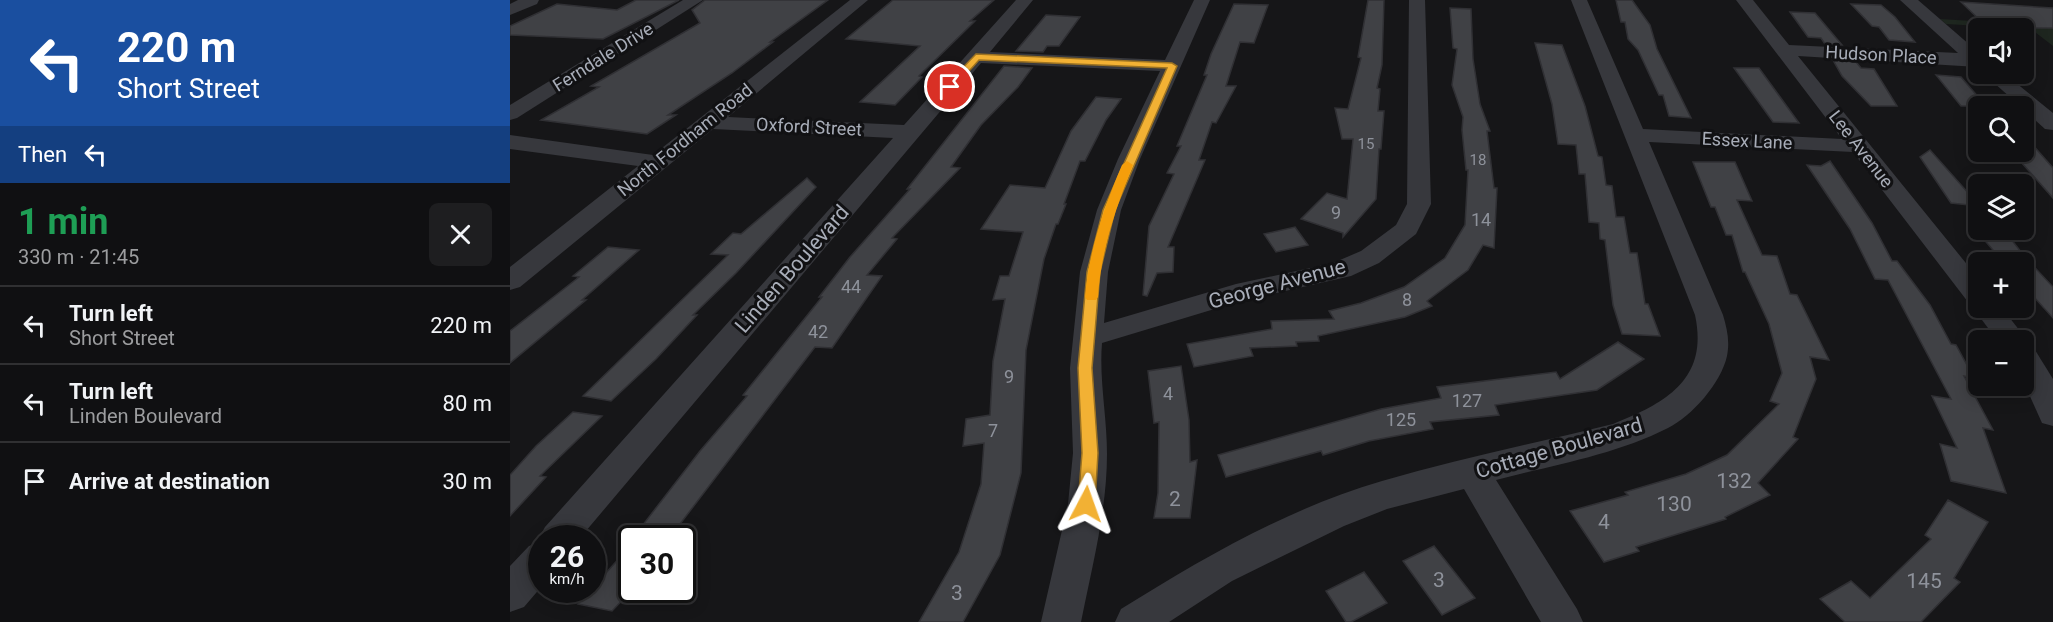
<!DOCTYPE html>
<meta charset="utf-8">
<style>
body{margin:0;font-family:Roboto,sans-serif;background:#1e1e20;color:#f1f3f6;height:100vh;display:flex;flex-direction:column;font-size:22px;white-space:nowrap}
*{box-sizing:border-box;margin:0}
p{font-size:20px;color:#9c9d9f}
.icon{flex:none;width:33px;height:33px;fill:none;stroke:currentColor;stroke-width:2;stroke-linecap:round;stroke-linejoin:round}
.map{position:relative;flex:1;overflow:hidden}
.panel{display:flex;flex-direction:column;background:#101012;width:510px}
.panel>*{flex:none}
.guide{background:#1a4fa0;color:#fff;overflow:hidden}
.fabs{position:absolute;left:1458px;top:18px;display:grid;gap:12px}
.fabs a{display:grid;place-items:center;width:66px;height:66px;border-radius:9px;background:#101012;box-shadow:0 3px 15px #0003,0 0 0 2px #303032;font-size:30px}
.speed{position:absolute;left:18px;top:525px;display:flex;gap:12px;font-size:30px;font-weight:700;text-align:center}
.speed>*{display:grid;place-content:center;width:78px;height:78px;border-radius:50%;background:#101012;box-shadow:0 3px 15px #0003,0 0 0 2px #303032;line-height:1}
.speed small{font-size:15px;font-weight:400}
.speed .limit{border:3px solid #111;border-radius:9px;background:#fff;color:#111}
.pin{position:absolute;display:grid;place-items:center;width:51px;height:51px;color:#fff;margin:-26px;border:3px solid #fff;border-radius:50%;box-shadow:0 2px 6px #0007}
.me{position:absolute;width:66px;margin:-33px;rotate:4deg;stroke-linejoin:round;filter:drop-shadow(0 0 4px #0008)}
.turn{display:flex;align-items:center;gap:21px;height:126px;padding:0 18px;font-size:27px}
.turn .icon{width:78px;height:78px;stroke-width:2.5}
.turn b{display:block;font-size:42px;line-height:51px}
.then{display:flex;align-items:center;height:57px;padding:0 18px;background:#0003;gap:12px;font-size:22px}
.round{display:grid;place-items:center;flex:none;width:63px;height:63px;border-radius:9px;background:#1e1e20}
.overview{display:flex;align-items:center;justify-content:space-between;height:102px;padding:0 18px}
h1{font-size:36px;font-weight:700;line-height:45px;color:#1e9e55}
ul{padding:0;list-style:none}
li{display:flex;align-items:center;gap:18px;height:78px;padding:0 18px;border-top:2px solid #303032}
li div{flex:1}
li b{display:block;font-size:22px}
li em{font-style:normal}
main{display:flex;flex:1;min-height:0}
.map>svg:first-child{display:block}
.green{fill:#1e261f}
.building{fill:#404145;stroke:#303034;stroke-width:1.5}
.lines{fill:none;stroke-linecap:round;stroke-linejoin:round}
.minor{fill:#37383d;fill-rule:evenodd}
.route{fill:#f2b134;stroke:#9d7322;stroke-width:1.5}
.slow{fill:#f59e0b}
.labels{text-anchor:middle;stroke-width:6;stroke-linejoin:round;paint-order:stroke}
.far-number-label{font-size:15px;fill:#8e929b}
.far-street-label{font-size:18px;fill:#a8adb8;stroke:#111113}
.number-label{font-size:18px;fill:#8e929b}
.street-label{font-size:21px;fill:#a8adb8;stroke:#111113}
.near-number-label{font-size:21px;fill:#8e929b}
</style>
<main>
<section class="panel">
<div class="guide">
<div class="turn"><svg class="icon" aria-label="left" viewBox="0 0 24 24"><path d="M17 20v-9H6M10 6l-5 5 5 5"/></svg><div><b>220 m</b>Short Street</div></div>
<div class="then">Then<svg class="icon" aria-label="left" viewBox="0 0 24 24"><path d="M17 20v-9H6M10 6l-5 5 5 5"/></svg></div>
</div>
<div class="overview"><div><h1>1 min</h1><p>330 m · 21:45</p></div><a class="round"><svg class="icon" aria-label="close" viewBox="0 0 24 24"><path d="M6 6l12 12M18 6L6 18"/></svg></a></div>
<ul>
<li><svg class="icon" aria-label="left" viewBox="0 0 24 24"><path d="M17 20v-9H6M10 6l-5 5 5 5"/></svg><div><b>Turn left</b><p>Short Street</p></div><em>220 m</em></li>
<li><svg class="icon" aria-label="left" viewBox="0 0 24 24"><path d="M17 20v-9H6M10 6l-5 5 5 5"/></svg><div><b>Turn left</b><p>Linden Boulevard</p></div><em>80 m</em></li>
<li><svg class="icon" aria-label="arrive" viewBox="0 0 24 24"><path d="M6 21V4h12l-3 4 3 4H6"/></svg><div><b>Arrive at destination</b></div><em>30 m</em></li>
</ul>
</section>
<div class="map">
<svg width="1543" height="622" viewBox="0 0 1543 622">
<rect width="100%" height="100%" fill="#161618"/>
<!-- green -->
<path class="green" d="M 1430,19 L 1543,26 L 1543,46 L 1521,29 L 1436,24 Z"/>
<!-- building -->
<g class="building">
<path d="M 126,0 L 169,0 L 93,39 L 0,35 L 0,26 L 47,4 L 107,10 Z"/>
<path d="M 195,0 L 318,0 L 260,42 L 263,42 L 222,73 L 158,115 L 166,115 L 137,134 L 31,120 L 89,87 L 81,86 L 190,23 L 182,10 Z"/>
<path d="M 383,0 L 484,0 L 460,21 L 465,21 L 409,76 L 412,77 L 385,105 L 350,102 L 410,46 L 336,39 Z"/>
<path d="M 858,0 L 874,0 L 872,65 L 867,88 L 870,89 L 868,111 L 874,111 L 871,149 L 869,149 L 866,199 L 833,237 L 833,233 L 791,219 L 817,193 L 837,199 L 843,139 L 832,139 L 825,108 L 838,109 L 851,58 L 848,57 Z"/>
<path d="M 1106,0 L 1122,0 L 1140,25 L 1147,49 L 1181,118 L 1159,116 L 1153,95 L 1149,95 L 1128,50 L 1118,39 L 1115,22 L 1111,22 Z"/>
<path d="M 1451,2 L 1543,8 L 1543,28 L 1478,28 Z"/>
<path d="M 724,4 L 758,5 L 744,43 L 730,42 L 716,86 L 726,86 L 706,123 L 702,122 L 689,160 L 695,160 L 658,247 L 664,247 L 663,272 L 647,273 L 637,296 L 633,295 L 639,226 L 664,174 L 657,173 L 671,146 L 667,146 L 697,75 L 694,75 L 701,54 Z"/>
<path d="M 1341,4 L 1371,5 L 1385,17 L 1405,42 L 1379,40 L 1369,27 L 1362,26 Z"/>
<path d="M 940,8 L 961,9 L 963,59 L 970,104 L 980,131 L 977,131 L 984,188 L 987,188 L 984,248 L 973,245 L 958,270 L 917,301 L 922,306 L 895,317 L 808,336 L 809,341 L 786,342 L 787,346 L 740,348 L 743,356 L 684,367 L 677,344 L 762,329 L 761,321 L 824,319 L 819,311 L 851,303 L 894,287 L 935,258 L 955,225 L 958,170 L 956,170 L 952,130 L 953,117 L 942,85 L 947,49 L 943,48 Z"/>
<path d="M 1280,12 L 1305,13 L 1332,45 L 1315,44 L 1311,38 L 1298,37 Z"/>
<path d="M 536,15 L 570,17 L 549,46 L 537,46 L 533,52 L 506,51 Z"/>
<path d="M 1025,43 L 1052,45 L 1075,106 L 1088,156 L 1092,157 L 1096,185 L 1102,186 L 1106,217 L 1114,217 L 1120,253 L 1127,253 L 1135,304 L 1138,304 L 1150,336 L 1112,334 L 1103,305 L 1095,240 L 1090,239 L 1089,223 L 1079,222 L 1075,174 L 1069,174 L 1066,145 L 1048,144 L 1042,104 Z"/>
<path d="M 1323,60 L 1346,62 L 1351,68 L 1364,69 L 1387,106 L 1361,106 L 1332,76 Z"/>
<path d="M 494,66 L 522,68 L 508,87 L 471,125 L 441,167 L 450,168 L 382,238 L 387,239 L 357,275 L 372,276 L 322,348 L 305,347 L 167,528 L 132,526 L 190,451 L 237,396 L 233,395 L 312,297 L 309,297 L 340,257 L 400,189 L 397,189 Z"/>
<path d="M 1224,68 L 1249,68 L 1289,123 L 1263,122 Z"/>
<path d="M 1426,75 L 1451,77 L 1476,106 L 1451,106 Z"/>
<path d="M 586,97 L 611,99 L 596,120 L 575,161 L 570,161 L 554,204 L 556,204 L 548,224 L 546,224 L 534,259 L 516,350 L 511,473 L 490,555 L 453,622 L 409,622 L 449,552 L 471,484 L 474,443 L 453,446 L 456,419 L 480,415 L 483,361 L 495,299 L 483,300 L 490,276 L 499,276 L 513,232 L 471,229 L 500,185 L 535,188 L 561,131 Z"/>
<path d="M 1514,135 L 1543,168 L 1543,198 L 1502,152 L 1514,152 Z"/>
<path d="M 1420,150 L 1468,204 L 1468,206 L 1441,203 L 1410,157 Z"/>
<path d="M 1320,161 L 1362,223 L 1382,261 L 1387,261 L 1420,305 L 1441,344 L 1446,345 L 1464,378 L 1454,376 L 1483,430 L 1473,428 L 1496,493 L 1441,481 L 1430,444 L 1447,448 L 1422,396 L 1441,399 L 1378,280 L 1365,279 L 1340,229 L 1297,165 L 1311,166 Z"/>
<path d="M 1183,162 L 1225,162 L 1242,201 L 1227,200 L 1252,255 L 1267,256 L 1280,294 L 1287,295 L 1319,360 L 1300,357 L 1306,379 L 1283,437 L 1288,439 L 1248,483 L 1260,495 L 1215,517 L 1216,519 L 1126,547 L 1129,551 L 1094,562 L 1060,511 L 1118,495 L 1115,492 L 1176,474 L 1217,455 L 1269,404 L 1260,401 L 1272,373 L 1259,324 L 1235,272 L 1233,272 L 1222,235 L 1216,235 L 1205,207 L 1201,207 Z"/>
<path d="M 297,178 L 306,187 L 226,273 L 183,315 L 187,315 L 146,359 L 101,401 L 73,396 L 218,255 L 201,254 L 223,233 L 231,234 Z"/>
<path d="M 785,227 L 798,245 L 766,252 L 754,234 Z"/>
<path d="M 1466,230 L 1494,230 L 1515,257 L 1543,287 L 1543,318 L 1514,286 L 1514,262 L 1493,262 Z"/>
<path d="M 98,247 L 129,250 L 72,300 L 76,300 L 0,363 L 0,331 L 69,277 L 63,276 Z"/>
<path d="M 1108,342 L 1134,359 L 1087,390 L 985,405 L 989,415 L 920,422 L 923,429 L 859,441 L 813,455 L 811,451 L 716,477 L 708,455 L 871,409 L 931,398 L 927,387 L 1046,372 L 1050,379 Z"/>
<path d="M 671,366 L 679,420 L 680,462 L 687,460 L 680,518 L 644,518 L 648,493 L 649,422 L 644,423 L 638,371 Z"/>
<path d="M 63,412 L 92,416 L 30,476 L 36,477 L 0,516 L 0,475 L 26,446 Z"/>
<path d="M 1438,500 L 1478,522 L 1444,578 L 1450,582 L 1411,622 L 1335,622 L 1310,599 L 1341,581 L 1360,598 L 1421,539 L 1415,535 Z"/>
<path d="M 122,544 L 122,590 L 102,611 L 68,604 Z"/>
<path d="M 924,546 L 965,598 L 932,615 L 893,561 Z"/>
<path d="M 854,572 L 877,603 L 841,622 L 836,622 L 816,591 Z"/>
</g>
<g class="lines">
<!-- minor -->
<g class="minor">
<path d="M 8,0 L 29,0 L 27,4 L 0,15 L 0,4 Z"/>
<path d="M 173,0 L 193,0 L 7,118 L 0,120 L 0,105 Z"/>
<path d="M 340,0 L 358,0 L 218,117 L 394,125 L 506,0 L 523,0 L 480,52 L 655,60 L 684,0 L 700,0 L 630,159 L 611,210 L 598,272 L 594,323 L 726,284 L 823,263 L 851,251 L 886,225 L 897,204 L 899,0 L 915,0 L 921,204 L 906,234 L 869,263 L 841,276 L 731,301 L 592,343 C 589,380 597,416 597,454 C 597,510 582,567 571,622 L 531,622 L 558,504 L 563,453 L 560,368 L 570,272 L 587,210 L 608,159 L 650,71 L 471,63 L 70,538 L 32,538 L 32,586 L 14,607 L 0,612 L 0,566 L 19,546 L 31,542 L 29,538 L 35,527 L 383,138 L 203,129 L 10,287 L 0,290 L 0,267 L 128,166 L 0,149 L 0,135 L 143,155 Z"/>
<path d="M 1061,0 L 1077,0 L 1133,129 L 1332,139 L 1226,0 L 1243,0 L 1279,45 L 1448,53 L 1390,0 L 1408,0 L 1468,52 L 1468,67 L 1288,56 L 1468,278 L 1468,308 L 1492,308 L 1517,340 L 1514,345 L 1514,340 L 1487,340 L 1463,308 L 1465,304 L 1458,302 L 1343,152 L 1139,142 L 1213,315 C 1217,329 1220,341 1217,356 C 1211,383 1182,416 1158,428 C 1105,455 1043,465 986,480 L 1067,609 L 1073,622 L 1031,622 L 954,489 L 877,509 L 834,526 L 722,581 L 659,622 L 605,622 L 611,609 C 693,558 779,508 872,481 C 948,459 1026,443 1103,424 C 1155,403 1199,380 1185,315 Z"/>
<path d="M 1474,74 L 1495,74 L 1543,113 L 1543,130 L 1535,129 L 1514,110 L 1514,106 L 1510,106 Z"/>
<path d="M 1514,346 L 1525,350 L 1543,379 L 1543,426 L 1532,423 L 1514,383 Z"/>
</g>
</g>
<!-- route -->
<path class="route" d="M 466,54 L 662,63 L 667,66 L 605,210 L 590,272 L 582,368 L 588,453 L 585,504 L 583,509 L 576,511 L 570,509 L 568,504 L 572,453 L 568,368 L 577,272 L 593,210 L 657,68 L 469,60 L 443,89 L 436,89 L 436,85 Z"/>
<!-- slow -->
<path class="slow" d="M 617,161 L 623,165 C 606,208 591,250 588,297 L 586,300 L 577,300 L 575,297 C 579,250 594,207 612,165 Z"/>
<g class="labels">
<!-- far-number labels -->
<g class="far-number-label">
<text x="856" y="149">15</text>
<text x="968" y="165">18</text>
</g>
<!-- far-street labels -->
<g class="far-street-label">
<text transform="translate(1371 55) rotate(3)" y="6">Hudson Place</text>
<text transform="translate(93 57) rotate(-32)" y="6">Ferndale Drive</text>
<text transform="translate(299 127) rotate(3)" y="6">Oxford Street</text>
<text transform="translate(175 140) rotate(-39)" y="6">North Fordham Road</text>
<text transform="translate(1237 141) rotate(3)" y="6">Essex Lane</text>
<text transform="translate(1351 149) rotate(52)" y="6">Lee Avenue</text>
</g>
<!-- number labels -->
<g class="number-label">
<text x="826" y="219">9</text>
<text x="971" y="226">14</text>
<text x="341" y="293">44</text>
<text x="897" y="306">8</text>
<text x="308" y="338">42</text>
<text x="499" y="383">9</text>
<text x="658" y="400">4</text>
<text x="957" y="407">127</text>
<text x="891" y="426">125</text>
<text x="483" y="437">7</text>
</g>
<!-- street labels -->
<g class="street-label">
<text transform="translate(282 269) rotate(-49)" y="7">Linden Boulevard</text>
<text transform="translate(767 284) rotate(-15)" y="7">George Avenue</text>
<text transform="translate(1049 448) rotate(-16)" y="7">Cottage Boulevard</text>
</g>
<!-- near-number labels -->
<g class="near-number-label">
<text x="1224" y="488">132</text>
<text x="665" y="506">2</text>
<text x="1164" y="511">130</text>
<text x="1094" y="529">4</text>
<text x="929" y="587">3</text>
<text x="1414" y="588">145</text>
<text x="447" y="600">3</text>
</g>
</g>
</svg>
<div class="fabs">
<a><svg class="icon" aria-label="sound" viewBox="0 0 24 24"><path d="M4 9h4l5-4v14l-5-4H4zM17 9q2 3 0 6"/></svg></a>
<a><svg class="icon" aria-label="search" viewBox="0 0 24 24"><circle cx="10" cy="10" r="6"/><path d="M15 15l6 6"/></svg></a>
<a><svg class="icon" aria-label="layers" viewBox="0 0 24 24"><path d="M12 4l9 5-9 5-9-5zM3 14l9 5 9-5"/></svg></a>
<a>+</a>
<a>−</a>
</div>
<div class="speed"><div>26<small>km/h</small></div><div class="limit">30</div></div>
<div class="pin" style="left:440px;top:87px;background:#d93025"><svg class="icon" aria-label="arrive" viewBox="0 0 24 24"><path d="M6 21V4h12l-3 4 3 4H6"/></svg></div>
<svg class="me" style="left:576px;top:504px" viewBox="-20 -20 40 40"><path d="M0-17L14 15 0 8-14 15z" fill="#f2b134" stroke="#fff" stroke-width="4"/></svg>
</div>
</main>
